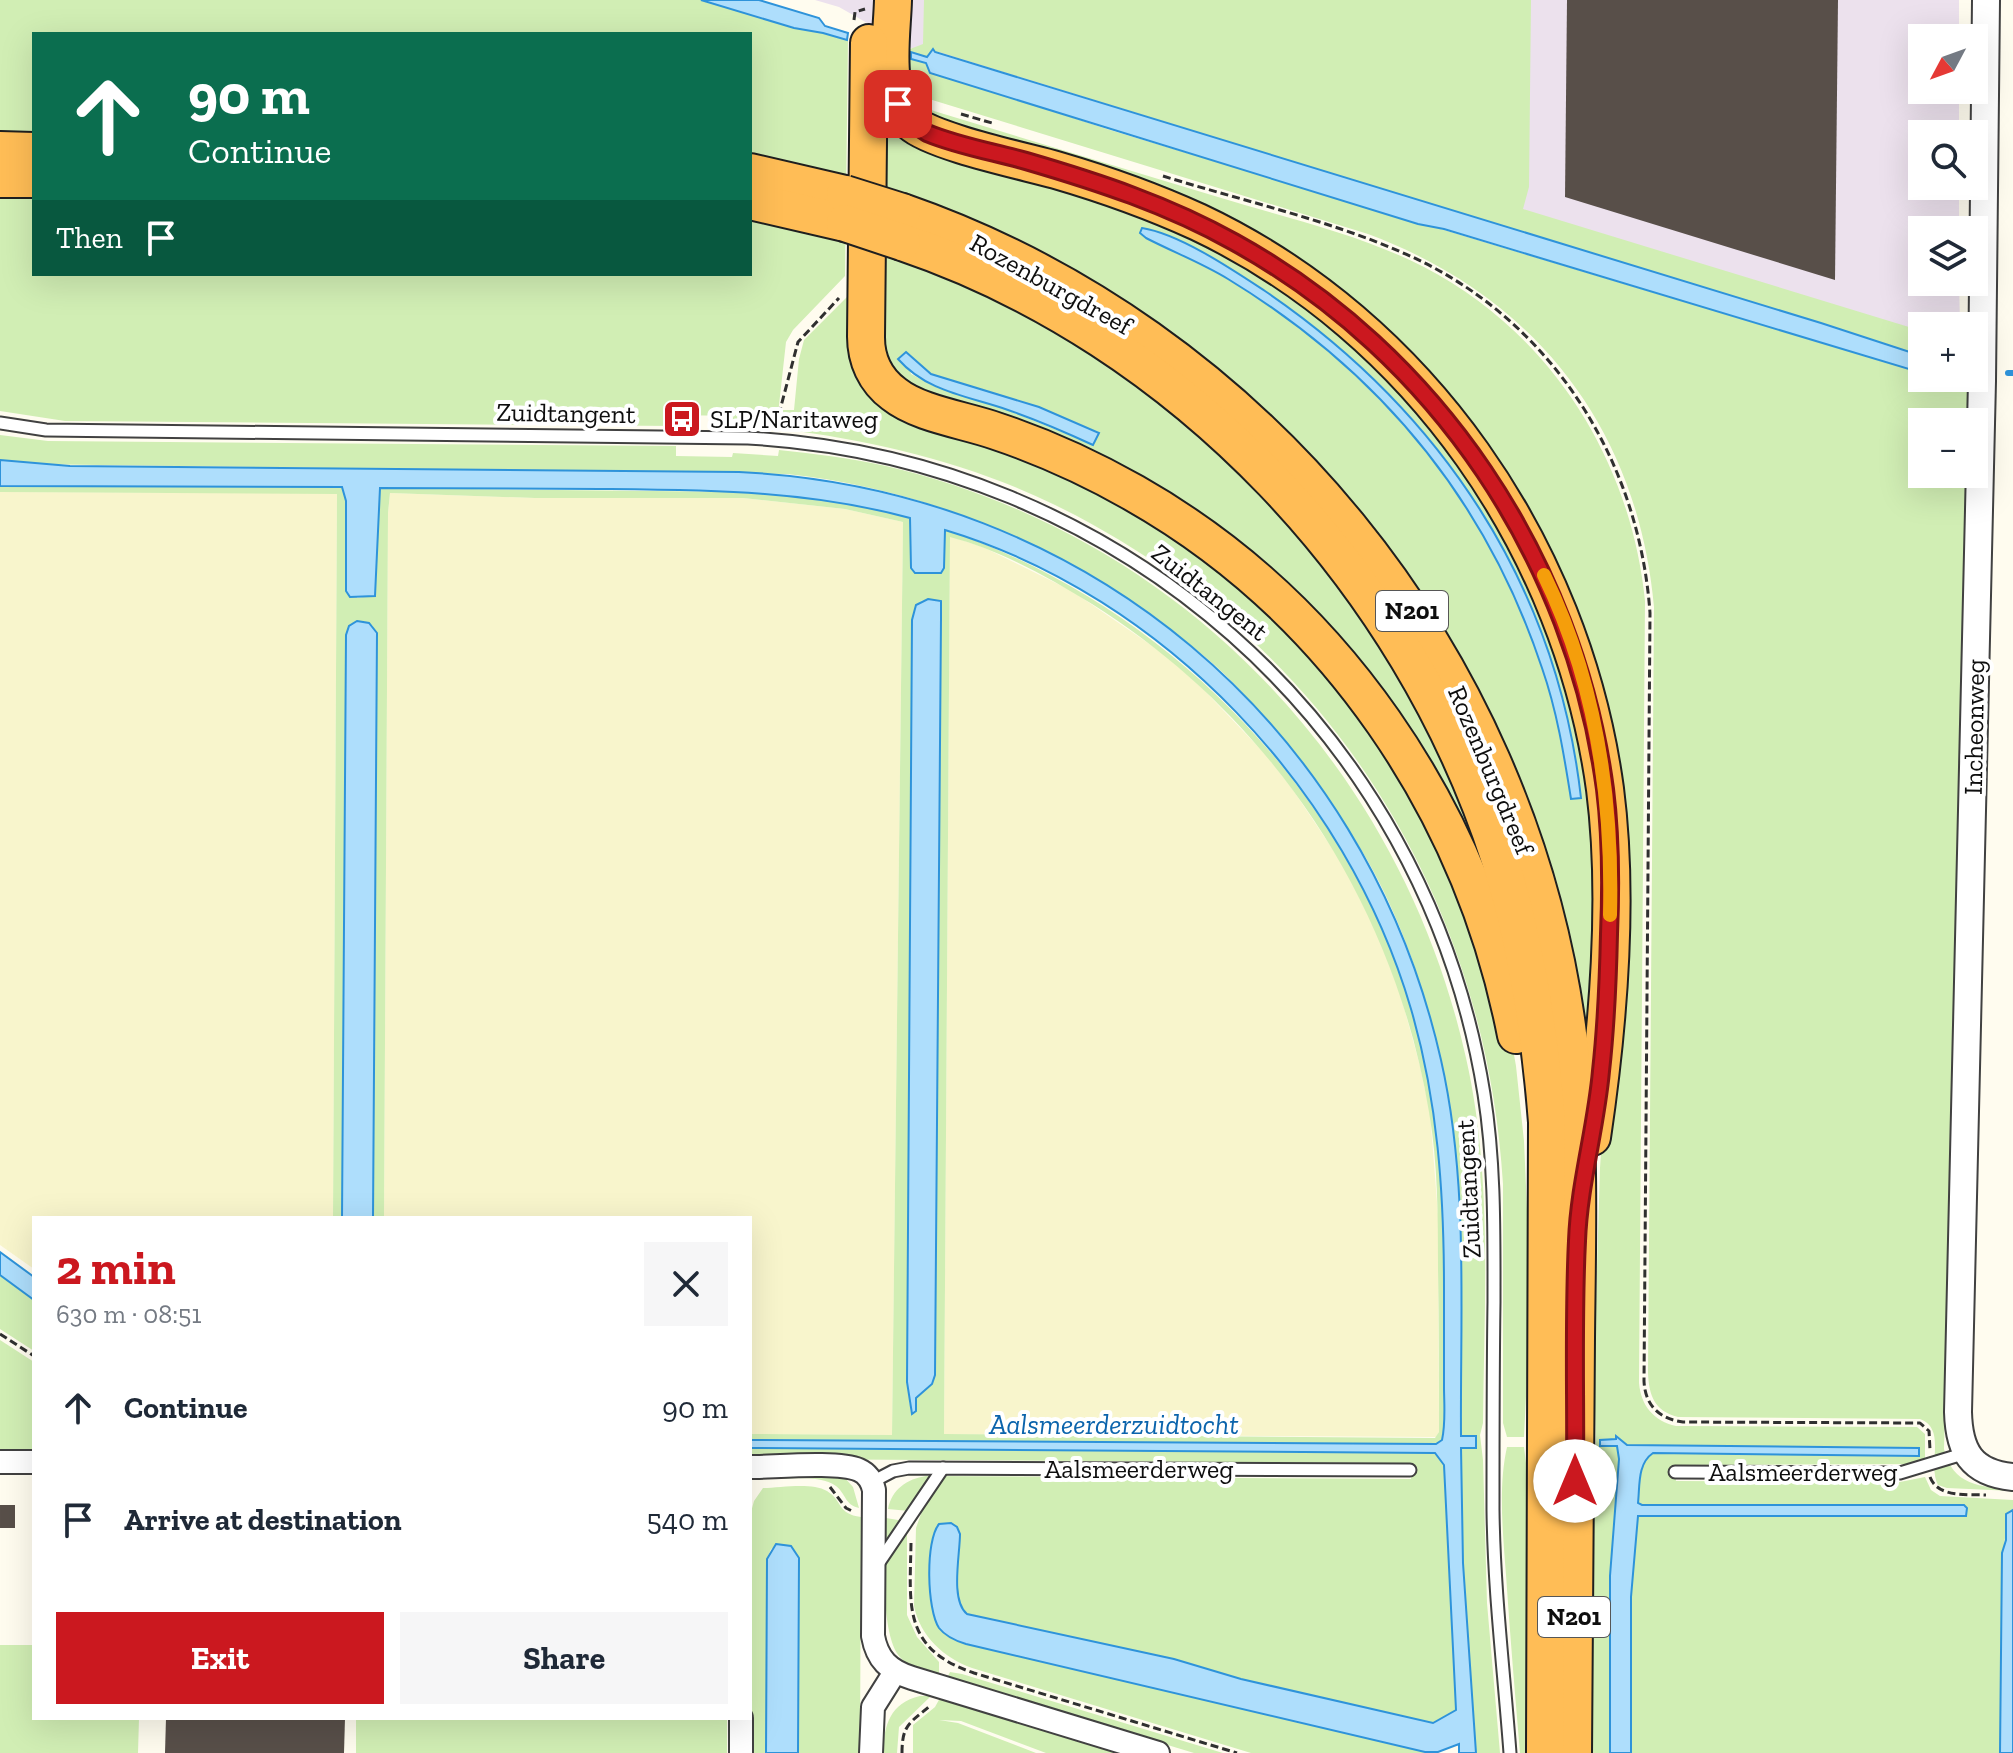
<!DOCTYPE html>
<meta charset="utf-8">
<style>
body{margin:0;font-family:"Zilla Slab",serif;background:#f6f6f7;color:#1f2937;height:100vh;display:flex;flex-direction:column;font-size:30px;white-space:nowrap}
*{box-sizing:border-box;margin:0}
p{font-size:26px;color:#747a83}
.icon{flex:none;width:44px;height:44px;fill:none;stroke:currentColor;stroke-width:2;stroke-linecap:round;stroke-linejoin:round}
.map{position:relative;flex:1;overflow:hidden}
.panel{position:absolute;left:32px;top:1216px;width:720px;height:504px;display:flex;flex-direction:column;background:#fff;border-radius:0px;box-shadow:0 8px 32px #0002}
.panel>*{flex:none}
.guide{position:absolute;left:32px;top:32px;width:720px;height:244px;border-radius:0px;box-shadow:0 8px 32px #0002;background:#0b6e4f;color:#fff;overflow:hidden}
.needle{width:52px;rotate:229deg}
.controls{position:absolute;left:1908px;top:24px;display:grid;gap:16px}
.controls a{display:grid;place-items:center;width:80px;height:80px;border-radius:0px;background:#fff;box-shadow:0 8px 32px #0002;font-size:40px}
.pin{position:absolute;display:grid;place-items:center;width:68px;height:68px;color:#fff;margin:-34px;border-radius:16px;box-shadow:0 4px 12px #0006}
.me{position:absolute;width:88px;margin:-44px;rotate:0deg;stroke-linejoin:round;filter:drop-shadow(0 0 6px #0008)}
.turn{display:flex;align-items:center;gap:28px;height:168px;padding:0 24px;font-size:36px}
.turn .icon{width:104px;height:104px;stroke-width:2.5}
.turn b{display:block;font-size:56px;line-height:68px}
.then{display:flex;align-items:center;height:76px;padding:0 24px;background:#0003;gap:16px;font-size:30px}
.round{display:grid;place-items:center;flex:none;width:84px;height:84px;border-radius:0px;background:#f6f6f7}
.head{display:flex;align-items:center;justify-content:space-between;height:136px;padding:0 24px}
h1{font-size:48px;font-weight:700;line-height:60px;color:#cb181f}
.action{display:flex;gap:16px;margin-top:auto;padding:16px 24px}
.action a{flex:1;height:92px;border-radius:0px;background:#cb181f;color:#fff;font-size:32px;font-weight:700;line-height:92px;text-align:center}
.action a+a{background:#f6f6f7;color:#1f2937}
ul{padding:0;list-style:none}
li{display:flex;align-items:center;gap:24px;height:112px;padding:0 24px}
li div{flex:1}
li b{display:block;font-size:30px}
li em{font-style:normal}
.map>svg:first-child{display:block}
.industrial{fill:#ece1ed}
.farmland{fill:#f8f5cc}
.green{fill:#d1eeb4;fill-rule:evenodd}
.water{fill:#aedefc;stroke:#2e93da;stroke-width:2}
.lines{fill:none;stroke-linecap:round;stroke-linejoin:round}
.stream{stroke:#2e93da;stroke-width:6}
.building{fill:#584f49}
.service-casing{stroke:#414141;stroke-width:15}
.minor-casing{stroke:#414141;stroke-width:26}
.tertiary-casing{stroke:#414141;stroke-width:30}
.trunk-casing{stroke:#1f1f1f;stroke-width:40}
.path{stroke:#303030;stroke-width:3;stroke-dasharray:8 4;stroke-linecap:butt}
.service{stroke:#fff;stroke-width:11}
.minor{stroke:#fff;stroke-width:22}
.tertiary{stroke:#fff;stroke-width:26}
.trunk{stroke:#ffbd56;stroke-width:36}
.trunk-bridge-casing{stroke:#1f1f1f;stroke-width:40;stroke-linecap:butt}
.trunk-bridge{stroke:#ffbd56;stroke-width:36}
.route-casing{stroke:#841014;stroke-width:20}
.route{stroke:#cb181f;stroke-width:14}
.slow{stroke:#f59e0b;stroke-width:14}
.labels{text-anchor:middle;stroke-width:8;stroke-linejoin:round;paint-order:stroke}
.shield{fill:#fff;stroke:#565656;stroke-width:2}
.shield-label{font-size:24px;font-weight:bold;fill:#0e0e0e}
.street-label{font-size:26px;fill:#0e0e0e;stroke:#fff}
.poi-label{font-size:26px;fill:#0e0e0e;stroke:#fff;text-anchor:start}
.water-label{font-size:28px;font-style:italic;fill:#0b64ac;stroke:#fff}
</style>
<div class="map">
<svg width="2013" height="1753" viewBox="0 0 2013 1753">
<rect width="100%" height="100%" fill="#fffcef"/>
<!-- industrial -->
<path class="industrial" d="M 815,0 L 1959,0 L 1959,38 L 1922,38 L 1922,90 L 1959,90 L 1959,134 L 1922,134 L 1922,186 L 1959,186 L 1959,230 L 1922,230 L 1922,282 L 1959,282 L 1960,326 L 1922,326 L 1922,356 L 1477,217 L 1093,101 L 927,57 L 839,7 Z"/>
<!-- farmland -->
<g class="farmland">
<path d="M 0,492 L 337,493 L 333,1218 L 34,1218 L 34,1269 L 0,1245 Z"/>
<path d="M 390,493 L 535,498 L 743,498 L 845,509 L 903,522 L 892,1435 L 750,1434 L 750,1218 L 384,1218 L 388,513 Z"/>
<path d="M 950,536 L 985,548 L 1072,591 L 1167,656 L 1203,689 L 1266,755 L 1293,790 L 1344,866 L 1380,938 L 1397,982 L 1420,1066 L 1430,1113 L 1438,1215 L 1439,1432 L 1437,1437 L 944,1434 Z"/>
</g>
<!-- green -->
<g class="green">
<path d="M 0,0 L 701,0 L 794,28 L 823,33 L 848,40 L 845,276 L 793,330 L 786,342 L 777,423 L 732,420 L 732,416 L 677,415 L 676,426 L 65,421 L 0,411 L 0,190 L 34,190 L 34,274 L 750,274 L 750,34 L 34,34 L 34,140 L 0,140 Z"/>
<path d="M 924,0 L 1531,0 L 1529,187 L 1523,209 L 1922,331 L 1922,356 L 939,52 L 931,54 L 926,63 L 1003,95 L 1110,130 L 1922,373 L 1922,378 L 1947,381 L 1949,378 L 1972,378 L 1971,422 L 1922,422 L 1922,474 L 1969,474 L 1944,1449 C 1952,1485 1981,1488 2013,1488 L 2013,1491 L 1947,1488 L 1938,1485 C 1927,1465 1947,1429 1920,1419 L 1678,1417 C 1654,1411 1649,1395 1648,1373 L 1654,607 C 1638,429 1535,296 1368,234 L 929,99 C 909,86 909,71 910,49 L 923,44 Z"/>
<path d="M 885,53 L 888,99 L 1107,192 L 1339,319 L 1518,536 L 1599,791 L 1595,1068 L 1575,1011 L 1289,443 L 923,262 L 1106,356 L 1256,479 L 1402,667 L 1490,864 L 1478,883 L 1262,578 L 939,407 L 883,368 ZM 1142,228 C 1175,232 1236,272 1265,291 C 1451,418 1544,574 1581,794 L 1571,799 C 1564,755 1557,711 1543,669 C 1488,503 1376,366 1226,277 C 1198,261 1168,247 1140,233 ZM 906,352 L 931,374 L 1039,407 L 1098,432 L 1094,445 L 1007,410 L 934,386 L 911,374 Z"/>
<path d="M 903,86 L 920,105 L 934,111 C 1029,140 1123,168 1218,197 C 1286,218 1360,234 1424,267 C 1551,333 1631,460 1645,601 L 1639,1383 C 1641,1406 1654,1421 1676,1426 L 1917,1427 L 1925,1434 L 1925,1464 L 1674,1465 L 1676,1481 L 1900,1482 L 1925,1477 L 1931,1490 L 1940,1496 L 2013,1500 L 2013,1510 L 2009,1511 C 2004,1525 2007,1539 2002,1553 L 2000,1753 L 1631,1753 L 1631,1597 L 1638,1516 L 1965,1516 L 1966,1506 L 1642,1505 L 1638,1504 C 1640,1486 1637,1464 1653,1453 L 1919,1456 L 1919,1448 L 1627,1445 L 1617,1437 L 1616,1440 L 1600,1440 L 1617,1446 L 1619,1459 L 1610,1576 L 1610,1753 L 1583,1753 L 1584,1580 L 1596,1448 L 1594,1368 L 1600,1168 L 1613,965 L 1558,593 L 1340,305 L 919,117 Z"/>
<path d="M 852,292 L 864,363 L 1040,453 L 1242,576 L 1412,775 L 1507,1015 L 1516,1066 L 1524,1141 L 1527,1210 L 1528,1355 L 1524,1437 L 1507,1437 L 1503,1423 L 1503,1184 C 1485,889 1321,635 1055,505 C 969,463 876,441 781,429 L 783,410 L 794,410 L 799,359 L 804,340 Z"/>
<path d="M 0,435 L 48,441 L 676,446 L 676,456 L 732,457 L 733,453 L 778,456 L 779,450 C 815,454 851,458 886,466 C 1180,535 1401,765 1466,1058 C 1493,1177 1484,1302 1483,1423 L 1480,1435 L 1483,1460 L 1487,1603 L 1500,1753 L 1476,1753 L 1463,1563 L 1461,1448 L 1476,1447 L 1476,1436 L 1461,1436 C 1460,1311 1469,1184 1441,1061 C 1423,981 1394,897 1348,829 C 1333,807 1316,787 1300,766 C 1282,743 1266,719 1247,698 C 1222,668 1189,643 1157,620 C 1047,542 922,488 787,474 L 22,464 L 0,460 Z"/>
<path d="M 0,486 L 342,487 L 346,501 L 357,598 L 375,595 L 380,488 L 749,492 L 789,494 L 862,506 L 910,518 L 911,568 L 944,568 L 944,529 C 1164,604 1344,785 1411,1009 C 1438,1101 1444,1194 1444,1289 C 1444,1322 1444,1354 1444,1386 C 1444,1404 1445,1423 1442,1440 L 1436,1444 L 750,1440 L 750,1434 L 892,1435 L 903,522 L 845,509 L 743,498 L 535,498 L 390,493 L 388,513 L 384,1218 L 373,1218 L 373,626 L 364,622 L 347,630 L 346,635 L 342,1218 L 333,1218 L 337,494 L 0,492 ZM 950,537 C 1000,550 1048,577 1092,604 C 1272,717 1394,902 1429,1112 C 1438,1164 1438,1216 1438,1269 C 1439,1323 1439,1378 1439,1432 L 1435,1438 L 944,1434 ZM 928,599 L 941,618 L 935,1375 L 932,1383 L 916,1398 L 916,1411 L 911,1413 L 907,1382 L 912,620 L 921,601 Z"/>
<path d="M 0,1275 L 34,1300 L 34,1351 L 0,1329 Z"/>
<path d="M 0,1340 L 34,1362 L 34,1454 L 0,1454 Z"/>
<path d="M 1507,1447 L 1524,1447 L 1526,1463 L 1527,1641 L 1531,1753 L 1520,1753 C 1515,1694 1510,1635 1506,1575 C 1503,1534 1498,1487 1507,1447 Z"/>
<path d="M 750,1448 L 1435,1453 L 1444,1465 L 1456,1710 L 1433,1723 L 1426,1723 L 1241,1679 L 1174,1659 L 967,1614 C 950,1601 959,1555 960,1534 L 957,1528 L 951,1523 C 941,1559 913,1615 954,1640 L 1431,1753 L 1251,1753 L 972,1668 C 944,1658 920,1636 914,1606 L 916,1528 L 922,1511 L 915,1506 L 909,1511 L 888,1509 C 892,1489 907,1479 926,1476 L 1411,1479 L 1412,1463 L 750,1459 Z"/>
<path d="M 788,1475 L 844,1477 L 853,1487 L 859,1508 C 845,1505 846,1494 836,1486 C 820,1475 794,1479 776,1479 Z"/>
<path d="M 763,1488 C 781,1488 811,1482 827,1491 C 843,1501 837,1514 861,1517 L 860,1753 L 798,1753 L 799,1558 L 791,1546 L 779,1544 L 771,1549 L 767,1559 L 766,1753 L 750,1753 L 751,1512 L 754,1501 Z"/>
<path d="M 886,1518 L 898,1520 L 907,1528 L 907,1615 L 917,1637 L 939,1662 L 939,1675 C 925,1671 908,1668 899,1656 C 880,1633 884,1549 886,1518 Z"/>
<path d="M 0,1645 L 34,1645 L 34,1718 L 139,1718 L 138,1753 L 0,1753 Z"/>
<path d="M 950,1672 L 962,1674 L 1223,1753 L 1194,1753 L 947,1678 Z"/>
<path d="M 920,1696 L 931,1696 L 899,1727 L 897,1753 L 883,1753 C 884,1725 890,1703 920,1696 Z"/>
<path d="M 940,1698 L 1120,1753 L 1046,1753 L 961,1721 L 939,1720 L 958,1723 L 1036,1753 L 913,1753 L 913,1725 L 935,1707 Z"/>
<rect x="356" y="1718" width="371" height="35"/>
</g>
<!-- water -->
<g class="water">
<path d="M 701,0 L 759,0 L 819,18 L 825,26 L 848,33 L 847,40 L 823,33 L 794,28 Z"/>
<path d="M 933,49 L 935,52 L 1821,323 L 1922,356 L 1922,373 L 1444,229 L 1418,224 L 930,73 L 926,63 L 911,59 L 911,52 L 927,57 Z"/>
<path d="M 1142,228 C 1180,234 1233,270 1265,291 C 1441,411 1557,585 1581,798 L 1571,799 C 1564,755 1557,711 1542,668 C 1486,499 1379,371 1228,279 C 1202,263 1173,252 1146,238 L 1140,233 Z"/>
<path d="M 906,352 L 931,374 L 1039,407 L 1099,433 L 1093,445 C 1065,432 1037,420 1008,410 C 968,396 927,392 898,359 Z"/>
<path d="M 0,460 L 70,466 L 739,472 C 1084,488 1365,724 1441,1060 C 1469,1183 1460,1311 1461,1436 L 1476,1436 L 1476,1448 L 1461,1448 L 1463,1563 L 1476,1753 L 1459,1753 L 1459,1744 L 1438,1752 L 1425,1752 L 966,1644 C 956,1641 946,1637 939,1628 C 927,1610 925,1541 939,1524 L 951,1523 L 957,1527 L 960,1534 C 960,1555 950,1600 967,1614 L 1174,1659 L 1241,1679 L 1433,1723 L 1456,1710 L 1444,1465 L 1435,1453 L 750,1448 L 750,1440 L 1436,1444 L 1442,1440 C 1446,1423 1444,1404 1444,1386 C 1444,1354 1444,1322 1444,1289 C 1444,1194 1438,1101 1411,1009 C 1347,790 1164,596 945,530 L 944,568 L 941,573 L 915,573 L 911,568 L 910,518 C 807,490 707,490 600,489 C 527,489 454,488 380,488 L 375,596 L 350,597 L 346,591 L 346,501 L 342,487 L 0,486 Z"/>
<path d="M 928,599 L 941,601 L 941,618 L 935,1375 L 932,1384 L 916,1398 L 916,1411 L 912,1414 L 907,1382 L 912,620 L 916,605 Z"/>
<path d="M 357,621 L 369,623 L 377,633 L 373,1218 L 342,1218 L 346,635 L 349,626 Z"/>
<path d="M 0,1252 L 34,1277 L 34,1300 L 0,1275 Z"/>
<path d="M 1616,1436 L 1627,1445 L 1919,1448 L 1919,1456 L 1653,1453 C 1637,1464 1640,1486 1638,1503 L 1642,1505 L 1964,1505 L 1967,1508 L 1966,1516 L 1638,1516 L 1631,1597 L 1631,1753 L 1610,1753 L 1610,1576 L 1619,1459 L 1617,1446 L 1600,1446 L 1600,1440 L 1616,1439 Z"/>
<path d="M 2013,1510 L 2013,1753 L 2000,1753 L 2002,1553 L 2006,1540 L 2006,1514 Z"/>
<path d="M 776,1544 L 791,1546 L 799,1558 L 798,1753 L 766,1753 L 767,1559 Z"/>
</g>
<g class="lines">
<!-- stream -->
<path class="stream" d="M 2008,373 L 2013,373"/>
</g>
<!-- building -->
<g class="building">
<path d="M 1567,0 L 1838,0 L 1835,280 L 1565,197 Z"/>
<rect x="0" y="1505" width="15" height="23"/>
<path d="M 166,1718 L 345,1718 L 344,1753 L 165,1753 Z"/>
</g>
<g class="lines">
<!-- service casing -->
<g class="service-casing">
<g id="service">
<path d="M 0,423 L 46,430 L 748,438 C 1117,458 1425,726 1484,1094 C 1495,1163 1494,1233 1494,1302 C 1493,1372 1493,1441 1493,1510 C 1494,1592 1504,1672 1510,1753"/>
<path d="M 1675,1472 L 1900,1473 L 1966,1453"/>
<path d="M 872,1482 L 893,1471 L 909,1468 L 1410,1470"/>
<path d="M 876,1567 L 943,1468"/>
</g>
</g>
<!-- minor casing -->
<g class="minor-casing">
<g id="minor">
<path d="M 0,1462 L 34,1462"/>
<path d="M 750,1467 C 775,1467 838,1461 859,1470 C 868,1474 872,1481 874,1490 L 873,1636 C 877,1659 889,1671 912,1678 L 1158,1753"/>
<path d="M 741,1753 L 741,1718"/>
<path d="M 871,1753 L 873,1707 L 895,1672"/>
</g>
</g>
<!-- tertiary casing -->
<g class="tertiary-casing">
<path id="tertiary" d="M 1986,0 L 1982,381 L 1958,1412 C 1959,1451 1971,1473 2013,1477"/>
</g>
<!-- trunk casing -->
<g class="trunk-casing">
<g id="trunk">
<path d="M 893,0 C 892,39 881,94 912,123 C 933,142 1024,161 1056,170 C 1104,184 1152,201 1198,222 C 1420,327 1572,548 1605,789 C 1619,897 1608,1029 1592,1137"/>
<path d="M 869,43 L 866,337 C 866,359 875,380 894,394 C 919,414 965,420 996,431 C 1044,447 1090,468 1134,493 C 1335,607 1472,810 1516,1035"/>
<path d="M 0,150 L 34,151"/>
<path d="M 750,172 L 845,194"/>
<path d="M 0,179 L 34,179"/>
<path d="M 750,201 L 845,223"/>
<path d="M 902,212 C 1256,335 1516,655 1567,1026 C 1581,1129 1577,1234 1576,1338 C 1575,1477 1574,1615 1573,1753"/>
<path d="M 902,242 C 1183,337 1410,579 1500,860 C 1527,946 1540,1033 1547,1122 L 1545,1753"/>
</g>
</g>
<!-- path -->
<g class="path">
<path d="M 854,20 L 855,12 L 865,9"/>
<path d="M 961,114 L 992,123"/>
<path d="M 1163,176 C 1240,200 1328,220 1401,252 C 1547,314 1639,456 1650,613 L 1644,1381 C 1645,1405 1659,1419 1683,1422 L 1920,1423 L 1929,1431 L 1930,1450"/>
<path d="M 778,427 L 780,410 L 798,342 L 839,298"/>
<path d="M 0,1334 L 34,1356"/>
<path d="M 1930,1477 C 1938,1498 1967,1494 1986,1495"/>
<path d="M 830,1487 L 846,1508 L 854,1512"/>
<path d="M 911,1543 C 910,1605 902,1649 974,1673 L 1237,1753"/>
<path d="M 902,1753 C 902,1724 910,1723 931,1705"/>
</g>
<!-- service -->
<use href="#service" class="service"/>
<!-- minor -->
<use href="#minor" class="minor"/>
<!-- tertiary -->
<use href="#tertiary" class="tertiary"/>
<!-- trunk -->
<use href="#trunk" class="trunk"/>
<!-- trunk-bridge casing -->
<g class="trunk-bridge-casing">
<g id="trunk-bridge">
<path d="M 845,194 L 902,212"/>
<path d="M 845,223 L 902,242"/>
</g>
</g>
<!-- trunk-bridge -->
<use href="#trunk-bridge" class="trunk-bridge"/>
</g>
<g class="lines">
<!-- route casing -->
<g class="route-casing">
<path id="route" d="M 898,104 L 912,123 L 927,133 C 958,146 994,152 1026,161 C 1098,182 1168,205 1234,242 C 1437,354 1574,559 1605,789 C 1611,837 1611,886 1609,934 C 1608,980 1606,1026 1601,1071 C 1596,1128 1579,1184 1577,1241 C 1573,1321 1576,1402 1575,1481"/>
</g>
<!-- route -->
<use href="#route" class="route"/>
<!-- slow -->
<path class="slow" d="M 1544,575 C 1595,680 1613,799 1610,915"/>
</g>
<!-- icons -->
<defs>
<g id="bus-square" transform="scale(2)"><rect x="-9" y="-9" width="18" height="18" rx="4" fill="#cb181f" stroke="#fff"/><path d="M-5-6H5V4H4V6H2V4H-2V6H-4V4H-5ZM-3.5-4V0h7V-4ZM-3.5 1.2v1.5H-2V1.2ZM2 1.2v1.5H3.5V1.2Z" fill="#fff"/></g>
</defs>
<g fill-rule="evenodd">
<use href="#bus-square" x="682" y="419"/>
</g>
<g class="labels">
<!-- shield labels -->
<g class="shield">
<rect x="1376" y="591" width="72" height="40" rx="6"/>
<rect x="1538" y="1597" width="72" height="40" rx="6"/>
</g>
<g class="shield-label">
<text x="1412" y="619">N201</text>
<text x="1574" y="1625">N201</text>
</g>
<!-- street labels -->
<g class="street-label">
<text transform="translate(1051 284) rotate(29)" y="9">Rozenburgdreef</text>
<text transform="translate(566 413) rotate(1)" y="9">Zuidtangent</text>
<text transform="translate(1210 592) rotate(38)" y="9">Zuidtangent</text>
<text transform="translate(1974 727) rotate(-89)" y="9">Incheonweg</text>
<text transform="translate(1491 770) rotate(67)" y="9">Rozenburgdreef</text>
<text transform="translate(1468 1189) rotate(-93)" y="9">Zuidtangent</text>
<text x="1139" y="1478">Aalsmeerderweg</text>
<text x="1803" y="1481">Aalsmeerderweg</text>
</g>
<!-- poi labels -->
<g class="poi-label">
<text x="710" y="428">SLP/Naritaweg</text>
</g>
<!-- water labels -->
<g class="water-label">
<text x="1114" y="1434">Aalsmeerderzuidtocht</text>
</g>
</g>
</svg>
<div class="controls">
<a><svg class="needle" viewBox="-14 -14 28 28"><path d="M0-13l5 13h-10z" fill="#e53935"/><path d="M0 13l5-13h-10z" fill="#747a83"/></svg></a>
<a><svg class="icon" aria-label="search" viewBox="0 0 24 24"><circle cx="10" cy="10" r="6"/><path d="M15 15l6 6"/></svg></a>
<a><svg class="icon" aria-label="layers" viewBox="0 0 24 24"><path d="M12 4l9 5-9 5-9-5zM3 14l9 5 9-5"/></svg></a>
<a>+</a>
<a>−</a>
</div>
<div class="pin" style="left:898px;top:104px;background:#d93025"><svg class="icon" aria-label="arrive" viewBox="0 0 24 24"><path d="M6 21V4h12l-3 4 3 4H6"/></svg></div>
<svg class="me" style="left:1575px;top:1481px" viewBox="-20 -20 40 40"><circle r="19" fill="#fff"/><path d="M0-13L10 11 0 6-10 11z" fill="#cb181f"/></svg>
<div class="guide">
<div class="turn"><svg class="icon" aria-label="ahead" viewBox="0 0 24 24"><path d="M12 20V5M6 11l6-6 6 6"/></svg><div><b>90 m</b>Continue</div></div>
<div class="then">Then<svg class="icon" aria-label="arrive" viewBox="0 0 24 24"><path d="M6 21V4h12l-3 4 3 4H6"/></svg></div>
</div>
<section class="panel">
<div class="head"><div><h1>2 min</h1><p>630 m · 08:51</p></div><a class="round"><svg class="icon" aria-label="close" viewBox="0 0 24 24"><path d="M6 6l12 12M18 6L6 18"/></svg></a></div>
<ul>
<li><svg class="icon" aria-label="ahead" viewBox="0 0 24 24"><path d="M12 20V5M6 11l6-6 6 6"/></svg><div><b>Continue</b></div><em>90 m</em></li>
<li><svg class="icon" aria-label="arrive" viewBox="0 0 24 24"><path d="M6 21V4h12l-3 4 3 4H6"/></svg><div><b>Arrive at destination</b></div><em>540 m</em></li>
</ul>
<div class="action"><a>Exit</a><a>Share</a></div>
</section>
</div>
